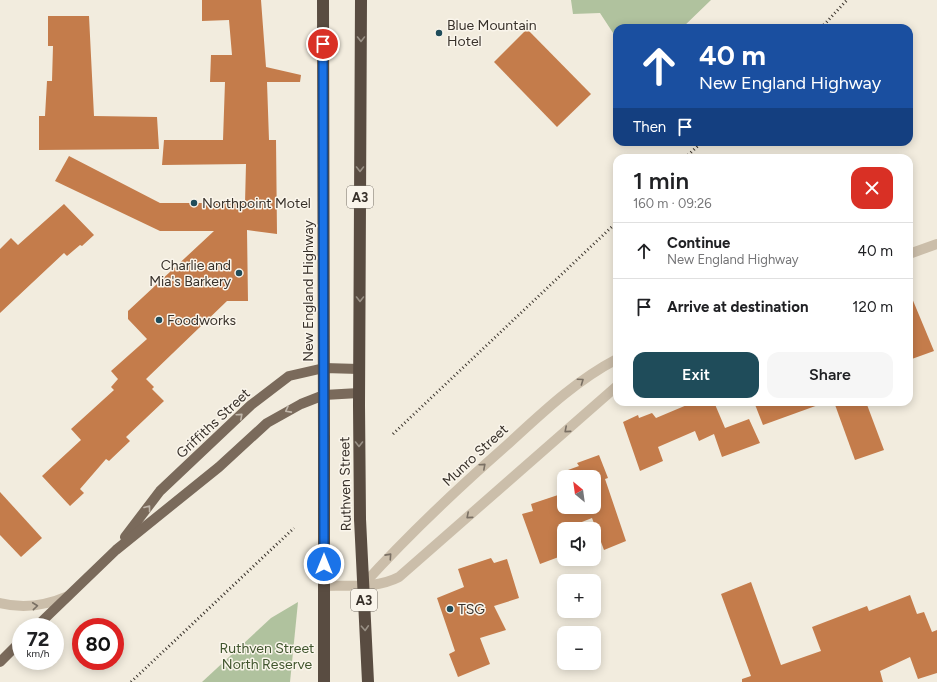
<!DOCTYPE html>
<meta charset="utf-8">
<style>
body{margin:0;font-family:Figtree,sans-serif;background:#f6f6f6;color:#202124;height:100vh;display:flex;flex-direction:column;font-size:15px;white-space:nowrap}
*{box-sizing:border-box;margin:0}
p{font-size:13px;color:#757577}
.icon{flex:none;width:22px;height:22px;fill:none;stroke:currentColor;stroke-width:2;stroke-linecap:round;stroke-linejoin:round}
.map{position:relative;flex:1;overflow:hidden}
.drawer{position:absolute;left:613px;top:154px;width:300px;height:252px;display:flex;flex-direction:column;background:#fff;border-radius:12px;box-shadow:0 2px 10px #0003}
.drawer>*{flex:none}
.hud{position:absolute;left:613px;top:24px;width:300px;height:122px;border-radius:12px;box-shadow:0 2px 10px #0003;background:#1a4fa0;color:#fff;overflow:hidden}
.needle{width:26px;rotate:331deg}
.fabs{position:absolute;left:557px;top:470px;display:grid;gap:8px}
.fabs a{display:grid;place-items:center;width:44px;height:44px;border-radius:8px;background:#fff;box-shadow:0 2px 10px #0003;font-size:20px}
.speed{position:absolute;left:12px;top:618px;display:flex;gap:8px;font-size:20px;font-weight:700;text-align:center}
.speed>*{display:grid;place-content:center;width:52px;height:52px;border-radius:50%;background:#fff;box-shadow:0 2px 10px #0003;line-height:1}
.speed small{font-size:10px;font-weight:400}
.speed .limit{border:6px solid #d22;background:#fff;color:#111}
.pin{position:absolute;display:grid;place-items:center;width:34px;height:34px;color:#fff;margin:-17px;border:2px solid #fff;border-radius:50%;box-shadow:0 1px 4px #0007}
.me{position:absolute;width:44px;margin:-22px;rotate:0deg;stroke-linejoin:round;filter:drop-shadow(0 0 3px #0008)}
.turn{display:flex;align-items:center;gap:14px;height:84px;padding:0 20px;font-size:18px}
.turn .icon{width:52px;height:52px;stroke-width:2.5}
.turn b{display:block;font-size:28px;line-height:34px}
.then{display:flex;align-items:center;height:38px;padding:0 20px;background:#0003;gap:8px;font-size:15px}
.round{display:grid;place-items:center;flex:none;width:42px;height:42px;border-radius:12px;background:#f6f6f6}
.summary{display:flex;align-items:center;justify-content:space-between;height:68px;padding:0 20px}
h1{font-size:24px;font-weight:600;line-height:30px}
.action{display:flex;gap:8px;margin-top:auto;padding:8px 20px}
.action a{flex:1;height:46px;border-radius:12px;background:#1f4c5a;color:#fff;font-size:16px;font-weight:600;line-height:46px;text-align:center}
.action a+a{background:#f6f6f6;color:#202124}
ul{padding:0;list-style:none}
li{display:flex;align-items:center;gap:12px;height:56px;padding:0 20px;border-top:1px solid #e0e0e0}
li div{flex:1}
li b{display:block;font-size:15px}
li em{font-style:normal}
.map>svg:first-child{display:block}
.green{fill:#b0c29e}
.building{fill:#c47c4b}
.lines{fill:none;stroke-linecap:round;stroke-linejoin:round}
.minor{stroke:#cbbeaa;stroke-width:10}
.major{stroke:#7a6a5b;stroke-width:10}
.highway{stroke:#594c41;stroke-width:12}
.rail{stroke:#38312a;stroke-width:3;stroke-dasharray:1 3;stroke-linecap:butt}
.highway-bridge{stroke:#594c41;stroke-width:12}
.oneway{stroke:#999085}
.oneway2{stroke:#7a7064}
.oneway3{stroke:#c0b6aa}
.route-casing{stroke:#114b97;stroke-width:10}
.route{stroke:#1a73e8;stroke-width:7}
.poi-dot{fill:#1f4c5a;stroke:#faf5eb;stroke-width:1.5}
.labels{text-anchor:middle;stroke-width:3;stroke-linejoin:round;paint-order:stroke}
.shield{fill:#faf5eb;stroke:#726c64;stroke-width:1}
.shield-label{font-size:13px;font-weight:bold;fill:#38312a}
.poi-label{font-size:14px;fill:#38312a;stroke:#faf5eb;text-anchor:start}
.street-label{font-size:14px;fill:#38312a;stroke:#faf5eb}
.park-label{font-size:14px;fill:#41562e;stroke:#faf5eb}
</style>
<div class="map">
<svg width="937" height="682" viewBox="0 0 937 682">
<rect width="100%" height="100%" fill="#f2ecde"/>
<!-- green -->
<g class="green">
<path d="M 571,0 L 711,0 L 682,28 L 617,28 L 617,39 L 600,13 L 573,14 Z"/>
<path d="M 298,602 L 290,682 L 202,682 L 271,618 Z"/>
</g>
<!-- building -->
<g class="building">
<path d="M 202,0 L 261,0 L 266,67 L 301,75 L 300,82 L 267,82 L 269,140 L 276,140 L 277,234 L 247,230 L 248,301 L 227,301 L 146,379 L 154,387 L 152,389 L 164,401 L 126,437 L 130,441 L 109,461 L 106,459 L 80,489 L 84,493 L 70,506 L 42,476 L 81,440 L 71,429 L 114,390 L 111,387 L 118,379 L 111,371 L 147,339 L 128,319 L 128,311 L 214,231 L 160,231 L 55,181 L 69,156 L 160,203 L 245,203 L 246,164 L 162,165 L 164,140 L 223,140 L 225,82 L 210,82 L 211,55 L 232,55 L 229,20 L 202,21 Z"/>
<path d="M 48,16 L 89,16 L 94,116 L 157,117 L 159,149 L 39,150 L 39,116 L 45,116 L 47,81 L 52,81 L 53,46 L 48,46 Z"/>
<path d="M 527,29 L 591,94 L 557,127 L 494,62 Z"/>
<path d="M 64,204 L 94,235 L 82,246 L 80,245 L 67,256 L 64,253 L 0,313 L 0,249 L 11,238 L 18,245 Z"/>
<path d="M 909,291 L 934,351 L 909,360 Z"/>
<path d="M 694,402 L 714,402 L 725,428 L 749,419 L 760,443 L 722,457 L 714,434 L 699,441 L 695,431 L 658,447 L 663,461 L 640,471 L 623,422 L 638,415 L 639,418 L 652,413 L 656,418 Z"/>
<path d="M 754,402 L 821,402 L 821,404 L 763,425 Z"/>
<path d="M 834,402 L 866,402 L 884,450 L 855,460 Z"/>
<path d="M 599,455 L 608,478 L 605,479 L 626,541 L 604,550 L 592,518 L 564,529 L 564,555 L 540,564 L 522,514 L 533,511 L 531,504 L 564,493 L 564,507 L 594,507 L 594,477 L 564,477 L 564,493 L 559,479 L 569,475 L 568,470 L 579,466 L 577,463 Z"/>
<path d="M 0,492 L 42,538 L 21,557 L 0,535 Z"/>
<path d="M 491,558 L 494,563 L 507,559 L 519,598 L 494,606 L 506,630 L 480,638 L 490,664 L 458,677 L 449,654 L 455,651 L 437,598 L 464,587 L 458,569 Z"/>
<path d="M 751,582 L 781,665 L 821,651 L 812,627 L 867,606 L 869,611 L 910,595 L 917,614 L 924,612 L 932,632 L 937,630 L 937,673 L 918,679 L 910,657 L 880,671 L 883,682 L 742,682 L 742,679 L 751,676 L 721,594 Z"/>
</g>
<g class="lines">
<!-- minor -->
<g class="minor">
<path d="M 909,254 L 937,244"/>
<path d="M 363,585 C 408,535 457,489 507,445 C 542,413 575,381 617,359"/>
<path d="M 324,586 C 349,585 376,589 399,577 L 617,386"/>
<path d="M 0,603 C 24,609 45,606 68,596"/>
</g>
<!-- major -->
<g class="major">
<path d="M 125,537 L 160,491 L 251,405 L 289,376 L 324,368 L 359,369"/>
<path d="M 36,627 L 116,550 L 219,467 L 267,423 L 301,404 L 324,395 L 359,393"/>
<path d="M 0,662 L 21,641"/>
</g>
<!-- highway -->
<g class="highway">
<path d="M 323,0 L 324,438"/>
<path d="M 359,405 L 361,0"/>
<path d="M 360,519 L 368,682"/>
<path d="M 324,553 L 324,682"/>
</g>
<!-- rail -->
<g class="rail">
<path d="M 821,28 L 847,0"/>
<path d="M 685,158 L 702,142"/>
<path d="M 393,434 L 617,222"/>
<path d="M 131,682 L 294,528"/>
</g>
<!-- highway-bridge -->
<g class="highway-bridge">
<path d="M 359,405 L 360,519"/>
<path d="M 324,553 L 324,438"/>
</g>
</g>
<!-- one-way arrows -->
<defs><path id="oneway-chevron" d="M-2-3.5L2.5 0L-2 3.5" fill="none" stroke-width="1.6" stroke-linecap="round" stroke-linejoin="round"/></defs>
<g class="oneway">
<use href="#oneway-chevron" transform="translate(361 39) rotate(90)"/>
<use href="#oneway-chevron" transform="translate(360 169) rotate(90)"/>
<use href="#oneway-chevron" transform="translate(360 299) rotate(90)"/>
<use href="#oneway-chevron" transform="translate(359 444) rotate(90)"/>
<use href="#oneway-chevron" transform="translate(365 628) rotate(87)"/>
</g>
<g class="oneway2">
<use href="#oneway-chevron" transform="translate(581 381) rotate(-35)"/>
<use href="#oneway-chevron" transform="translate(567 430) rotate(139)"/>
<use href="#oneway-chevron" transform="translate(483 466) rotate(-42)"/>
<use href="#oneway-chevron" transform="translate(469 516) rotate(139)"/>
<use href="#oneway-chevron" transform="translate(389 556) rotate(-48)"/>
<use href="#oneway-chevron" transform="translate(35 606) rotate(-6)"/>
</g>
<g class="oneway3">
<use href="#oneway-chevron" transform="translate(288 410) rotate(152)"/>
<use href="#oneway-chevron" transform="translate(240 416) rotate(-42)"/>
<use href="#oneway-chevron" transform="translate(148 508) rotate(-53)"/>
</g>
<g class="lines">
<!-- route casing -->
<g class="route-casing">
<path id="route" d="M 323,44 L 324,564"/>
</g>
<!-- route -->
<use href="#route" class="route"/>
</g>
<!-- markers -->
<g class="poi-dot">
<circle cx="439" cy="33" r="4"/>
<circle cx="194" cy="203" r="4"/>
<circle cx="239" cy="273" r="4"/>
<circle cx="159" cy="320" r="4"/>
<circle cx="450" cy="609" r="4"/>
</g>
<g class="labels">
<!-- shield labels -->
<g class="shield">
<rect x="347" y="186" width="26" height="22" rx="3"/>
<rect x="351" y="589" width="26" height="22" rx="3"/>
</g>
<g class="shield-label">
<text x="360" y="202">A3</text>
<text x="364" y="605">A3</text>
</g>
<!-- poi labels -->
<g class="poi-label">
<text x="447" y="30">Blue Mountain<tspan x="447" dy="16">Hotel</tspan></text>
<text x="202" y="208">Northpoint Motel</text>
<text x="231" y="270" text-anchor="end">Charlie and<tspan x="231" dy="16">Mia's Barkery</tspan></text>
<text x="167" y="325">Foodworks</text>
<text x="458" y="614">TSG</text>
</g>
<!-- street labels -->
<g class="street-label">
<text transform="translate(308 291) rotate(-90)" y="5">New England Highway</text>
<text transform="translate(213 423) rotate(-43)" y="5">Griffiths Street</text>
<text transform="translate(475 455) rotate(-43)" y="5">Munro Street</text>
<text transform="translate(345 484) rotate(-91)" y="5">Ruthven Street</text>
</g>
<!-- park labels -->
<g class="park-label">
<text x="267" y="653">Ruthven Street<tspan x="267" dy="16">North Reserve</tspan></text>
</g>
</g>
</svg>
<div class="fabs">
<a><svg class="needle" viewBox="-14 -14 28 28"><path d="M0-13l5 13h-10z" fill="#e53935"/><path d="M0 13l5-13h-10z" fill="#757577"/></svg></a>
<a><svg class="icon" aria-label="sound" viewBox="0 0 24 24"><path d="M4 9h4l5-4v14l-5-4H4zM17 9q2 3 0 6"/></svg></a>
<a>+</a>
<a>−</a>
</div>
<div class="speed"><div>72<small>km/h</small></div><div class="limit">80</div></div>
<div class="pin" style="left:323px;top:44px;background:#d93025"><svg class="icon" aria-label="arrive" viewBox="0 0 24 24"><path d="M6 21V4h12l-3 4 3 4H6"/></svg></div>
<svg class="me" style="left:324px;top:564px" viewBox="-20 -20 40 40"><circle r="17" fill="#1a73e8" stroke="#fff" stroke-width="3"/><path d="M0-11L8 9 0 5-8 9z" fill="#fff"/></svg>
<div class="hud">
<div class="turn"><svg class="icon" aria-label="ahead" viewBox="0 0 24 24"><path d="M12 20V5M6 11l6-6 6 6"/></svg><div><b>40 m</b>New England Highway</div></div>
<div class="then">Then<svg class="icon" aria-label="arrive" viewBox="0 0 24 24"><path d="M6 21V4h12l-3 4 3 4H6"/></svg></div>
</div>
<section class="drawer">
<div class="summary"><div><h1>1 min</h1><p>160 m · 09:26</p></div><a class="round" style="background:#d93025;color:#fff"><svg class="icon" aria-label="close" viewBox="0 0 24 24"><path d="M6 6l12 12M18 6L6 18"/></svg></a></div>
<ul>
<li><svg class="icon" aria-label="ahead" viewBox="0 0 24 24"><path d="M12 20V5M6 11l6-6 6 6"/></svg><div><b>Continue</b><p>New England Highway</p></div><em>40 m</em></li>
<li><svg class="icon" aria-label="arrive" viewBox="0 0 24 24"><path d="M6 21V4h12l-3 4 3 4H6"/></svg><div><b>Arrive at destination</b></div><em>120 m</em></li>
</ul>
<div class="action"><a>Exit</a><a>Share</a></div>
</section>
</div>
